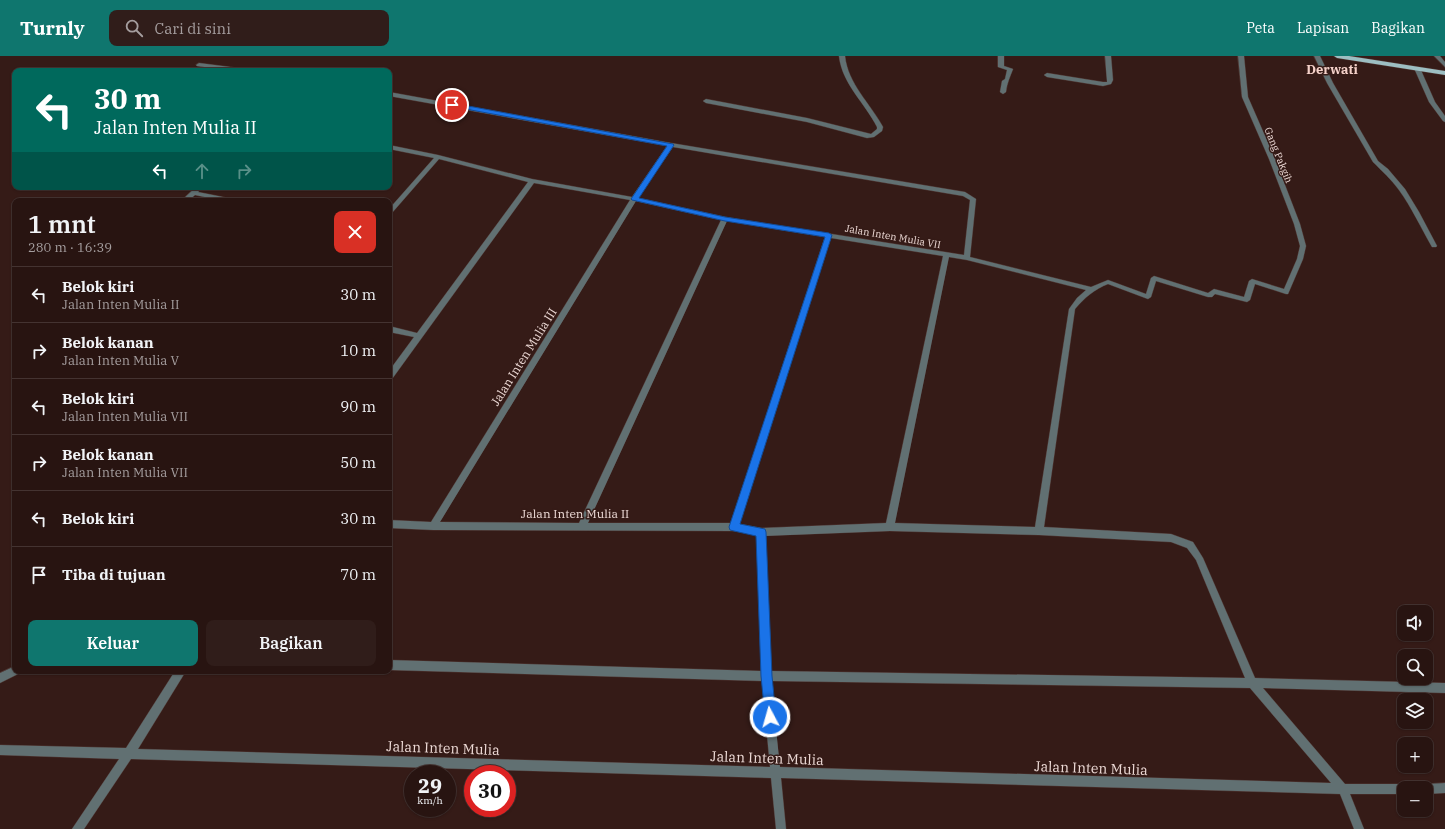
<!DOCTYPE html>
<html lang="id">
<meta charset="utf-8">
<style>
body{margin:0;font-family:"IBM Plex Serif",serif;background:#301d1a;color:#f1f3f6;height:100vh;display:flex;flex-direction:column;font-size:15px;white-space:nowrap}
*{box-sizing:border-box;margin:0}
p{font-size:13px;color:#a59e9f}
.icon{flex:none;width:22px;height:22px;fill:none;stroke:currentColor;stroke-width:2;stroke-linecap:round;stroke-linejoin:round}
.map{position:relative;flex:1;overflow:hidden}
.details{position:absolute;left:12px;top:142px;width:380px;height:476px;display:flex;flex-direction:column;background:#281411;border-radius:8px;box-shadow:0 1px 3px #0004,0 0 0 1px #443331}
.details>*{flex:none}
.hud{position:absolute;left:12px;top:12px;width:380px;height:122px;border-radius:8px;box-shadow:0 1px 3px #0004,0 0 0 1px #443331;background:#00695c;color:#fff;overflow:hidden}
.fabs{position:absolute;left:1397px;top:549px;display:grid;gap:8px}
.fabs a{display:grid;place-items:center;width:36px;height:36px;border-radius:8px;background:#281411;box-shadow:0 1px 3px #0004,0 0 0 1px #443331;font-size:20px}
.speed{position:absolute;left:404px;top:709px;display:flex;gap:8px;font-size:20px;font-weight:700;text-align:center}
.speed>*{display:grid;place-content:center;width:52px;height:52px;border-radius:50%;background:#281411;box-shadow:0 1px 3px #0004,0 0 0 1px #443331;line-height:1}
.speed small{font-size:10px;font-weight:400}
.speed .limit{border:6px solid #d22;background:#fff;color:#111}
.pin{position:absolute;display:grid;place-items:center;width:34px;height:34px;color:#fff;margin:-17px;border:2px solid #fff;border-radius:50%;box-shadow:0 1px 4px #0007}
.me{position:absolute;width:44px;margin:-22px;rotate:354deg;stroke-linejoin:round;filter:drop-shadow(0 0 3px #0008)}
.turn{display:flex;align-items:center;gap:14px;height:84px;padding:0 16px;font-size:18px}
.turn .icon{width:52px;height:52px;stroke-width:2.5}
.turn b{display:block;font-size:28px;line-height:34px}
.lanes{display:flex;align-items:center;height:38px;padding:0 16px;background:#0003;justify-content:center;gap:20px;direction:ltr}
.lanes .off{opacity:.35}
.round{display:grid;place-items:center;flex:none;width:42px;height:42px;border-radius:8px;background:#301d1a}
.summary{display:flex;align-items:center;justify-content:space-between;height:68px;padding:0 16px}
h1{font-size:24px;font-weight:600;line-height:30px}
.primary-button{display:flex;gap:8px;margin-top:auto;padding:8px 16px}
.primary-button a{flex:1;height:46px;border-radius:8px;background:#0f766e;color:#fff;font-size:16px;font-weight:600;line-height:46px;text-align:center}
.primary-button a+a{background:#301d1a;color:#f1f3f6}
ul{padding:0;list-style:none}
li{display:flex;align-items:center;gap:12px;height:56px;padding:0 16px;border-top:1px solid #443331}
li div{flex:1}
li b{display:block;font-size:15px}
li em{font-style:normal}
header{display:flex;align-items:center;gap:24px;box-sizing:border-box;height:56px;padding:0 20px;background:#0f766e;color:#fff}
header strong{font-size:19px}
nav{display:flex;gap:22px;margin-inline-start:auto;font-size:14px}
.search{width:280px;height:36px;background:#301d1a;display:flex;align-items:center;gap:10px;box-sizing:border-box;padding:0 14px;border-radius:8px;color:#a59e9f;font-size:15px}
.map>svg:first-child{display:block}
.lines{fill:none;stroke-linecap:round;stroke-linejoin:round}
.service-casing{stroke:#4f3632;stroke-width:1}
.minor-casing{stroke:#4f3632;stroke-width:1}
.primary-casing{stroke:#4f3632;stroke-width:1}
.service{fill:#617072;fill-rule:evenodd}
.minor{fill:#617072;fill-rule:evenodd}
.primary{fill:#9dbec2;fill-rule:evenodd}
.route{fill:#1a73e8;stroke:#114b97}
.labels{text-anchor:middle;stroke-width:3;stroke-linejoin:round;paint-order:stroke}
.far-street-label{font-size:10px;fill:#eddad6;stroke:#351b17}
.street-label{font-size:12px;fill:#eddad6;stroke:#351b17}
.far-district-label{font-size:13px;font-weight:bold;fill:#f5d1c9;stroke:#351b17}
.near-street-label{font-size:14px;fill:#eddad6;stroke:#351b17}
</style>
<header>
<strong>Turnly</strong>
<div class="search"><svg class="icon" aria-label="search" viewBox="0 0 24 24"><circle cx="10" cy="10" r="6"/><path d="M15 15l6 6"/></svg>Cari di sini</div>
<nav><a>Peta</a><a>Lapisan</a><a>Bagikan</a></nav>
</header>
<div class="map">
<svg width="1445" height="773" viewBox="0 0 1445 773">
<rect width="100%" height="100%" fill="#351b17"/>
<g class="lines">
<!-- service casing -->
<g class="service-casing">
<path id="service" d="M 1434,0 L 1440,0 L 1445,6 L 1445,11 Z"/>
</g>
<!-- minor casing -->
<g class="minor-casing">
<g id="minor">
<path d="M 839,0 L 845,0 C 848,28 870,47 883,71 L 882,75 L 874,81 L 867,82 L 807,66 L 706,47 L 703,45 L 706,43 L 807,62 L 871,78 L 877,73 L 877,71 C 865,47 842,28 839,0 Z"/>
<path d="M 998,0 L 1004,0 L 1004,10 L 1013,13 C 1010,21 1007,27 1006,36 L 1003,38 L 1000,36 L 1002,25 L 1005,23 L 1007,14 L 998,11 Z"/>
<path d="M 1105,0 L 1111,0 L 1113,24 L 1111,28 L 1103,30 L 1047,21 L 1044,19 L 1047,17 L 1103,26 L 1107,26 Z"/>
<path d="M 1238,0 L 1244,0 L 1248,41 L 1275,103 L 1300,168 L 1306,190 L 1303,203 L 1288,238 L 1286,238 L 1255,228 L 1250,244 L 1247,246 L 1215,238 L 1212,241 L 1208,241 L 1156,225 L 1151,241 L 1148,243 L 1108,228 C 1095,233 1084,242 1075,253 L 1044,471 L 1171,478 L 1193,486 L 1203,502 L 1255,622 L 1445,627 L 1445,637 L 1263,632 L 1345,728 L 1404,728 L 1408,729 L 1409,732 L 1404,732 L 1404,738 L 1350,738 L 1364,773 L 1354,773 L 1340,738 L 781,722 L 786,773 L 776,773 L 771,722 L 131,703 L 84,773 L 72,773 L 119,703 L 0,699 L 0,689 L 126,692 L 175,615 L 186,615 L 138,693 L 770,711 L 762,625 L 389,614 L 389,604 L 761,615 L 757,479 L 734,475 L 433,474 L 389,472 L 389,464 L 431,466 L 630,144 L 534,127 L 392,323 L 389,324 L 389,315 L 414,281 L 389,276 L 389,270 L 417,277 L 528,126 L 439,103 L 391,158 L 389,159 L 389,153 L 434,102 L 389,93 L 389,89 L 438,99 L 532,123 L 632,141 L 667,90 L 389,40 L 389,36 L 671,87 L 965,136 L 976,143 L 970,201 L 1091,231 L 1108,224 L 1146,238 L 1151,222 L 1154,220 L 1208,237 L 1214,233 L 1244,241 L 1249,225 L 1252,223 L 1284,233 L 1297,203 L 1300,190 L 1294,168 L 1269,103 L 1242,41 ZM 673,91 L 963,140 L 970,144 L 964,199 L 725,161 L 638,142 ZM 636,145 L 721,164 L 579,467 L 440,466 ZM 727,165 L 825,181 L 731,467 L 588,467 ZM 831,182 L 943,200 L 886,467 L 761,472 L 739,468 ZM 949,201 L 967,204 L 1086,234 L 1077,242 L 1069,253 L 1035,471 L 895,467 ZM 890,475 L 1039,479 L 1171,486 L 1187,492 L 1196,504 L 1245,622 L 771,615 L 765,480 ZM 771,625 L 1250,632 L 1331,727 L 780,711 Z"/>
<path d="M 1314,0 L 1320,0 L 1333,27 L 1378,105 L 1388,113 L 1405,133 L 1419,156 L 1437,190 L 1436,191 L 1432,191 C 1421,172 1412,152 1399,134 C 1391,123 1382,115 1373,106 L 1327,27 Z"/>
<path d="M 199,7 L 246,13 L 249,15 L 234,15 L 197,10 L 196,9 Z"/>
<path d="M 1415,11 L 1420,12 L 1435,46 L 1445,60 L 1445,66 L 1443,65 L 1429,46 L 1414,12 Z"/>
<path d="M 196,131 L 203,131 L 198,136 L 233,143 L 236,145 L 224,145 L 195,139 L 188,145 L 181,145 Z"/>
<path d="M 15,610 L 15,615 L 20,615 L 18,618 L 0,627 L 0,617 Z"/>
<path d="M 1445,727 L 1445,737 L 1426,738 L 1426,732 L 1421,732 L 1422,729 L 1426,728 Z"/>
</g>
</g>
<!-- primary casing -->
<g class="primary-casing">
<path id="primary" d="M 1334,0 L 1349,0 L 1445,15 L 1445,19 L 1337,2 Z"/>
</g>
<!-- service -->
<use href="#service" class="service"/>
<!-- minor -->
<use href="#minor" class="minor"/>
<!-- primary -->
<use href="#primary" class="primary"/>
</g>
<!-- route -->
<path class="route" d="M 452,47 L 673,88 L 674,89 L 639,142 L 725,161 L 829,177 L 832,179 L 740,468 L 765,473 L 766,476 L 772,620 L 776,661 L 775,665 L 770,667 L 766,665 L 765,661 L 761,620 L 756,480 L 734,475 L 730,474 L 729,471 L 825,181 L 725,165 L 632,144 L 631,143 L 667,90 L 449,50 L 449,49 Z"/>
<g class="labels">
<!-- far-street labels -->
<g class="far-street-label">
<text transform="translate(1279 99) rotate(68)" y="4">Gang Pakgih</text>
<text transform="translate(893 180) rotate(10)" y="4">Jalan Inten Mulia VII</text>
</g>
<!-- street labels -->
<g class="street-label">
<text transform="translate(524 301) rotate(-58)" y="4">Jalan Inten Mulia III</text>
<text x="575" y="462">Jalan Inten Mulia II</text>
</g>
<!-- far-district labels -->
<g class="far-district-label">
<text x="1332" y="18">Derwati</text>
</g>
<!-- near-street labels -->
<g class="near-street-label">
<text transform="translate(443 692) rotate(2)" y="5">Jalan Inten Mulia</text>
<text transform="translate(767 702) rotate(2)" y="5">Jalan Inten Mulia</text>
<text transform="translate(1091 712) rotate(2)" y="5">Jalan Inten Mulia</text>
</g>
</g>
</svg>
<div class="fabs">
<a><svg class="icon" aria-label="sound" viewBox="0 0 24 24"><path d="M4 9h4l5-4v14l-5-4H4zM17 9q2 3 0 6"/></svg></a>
<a><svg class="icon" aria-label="search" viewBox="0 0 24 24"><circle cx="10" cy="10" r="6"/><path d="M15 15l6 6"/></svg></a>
<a><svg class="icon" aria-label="layers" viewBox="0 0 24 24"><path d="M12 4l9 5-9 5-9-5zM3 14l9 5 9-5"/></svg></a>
<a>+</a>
<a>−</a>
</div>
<div class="speed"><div>29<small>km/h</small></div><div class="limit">30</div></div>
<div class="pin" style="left:452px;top:49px;background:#d93025"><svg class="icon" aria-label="arrive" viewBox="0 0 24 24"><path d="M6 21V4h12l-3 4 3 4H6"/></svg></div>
<svg class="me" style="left:770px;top:661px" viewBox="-20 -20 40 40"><circle r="17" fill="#1a73e8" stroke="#fff" stroke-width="3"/><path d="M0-11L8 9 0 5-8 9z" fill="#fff"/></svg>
<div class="hud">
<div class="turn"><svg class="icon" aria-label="left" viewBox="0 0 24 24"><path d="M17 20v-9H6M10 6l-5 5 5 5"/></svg><div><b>30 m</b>Jalan Inten Mulia II</div></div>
<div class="lanes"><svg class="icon" aria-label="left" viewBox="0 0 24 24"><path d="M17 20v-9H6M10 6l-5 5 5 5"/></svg><svg class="icon off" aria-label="ahead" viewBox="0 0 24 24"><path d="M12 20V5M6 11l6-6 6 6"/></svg><svg class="icon off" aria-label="right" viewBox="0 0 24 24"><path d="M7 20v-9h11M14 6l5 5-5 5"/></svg></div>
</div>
<section class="details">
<div class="summary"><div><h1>1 mnt</h1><p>280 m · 16:39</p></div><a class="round" style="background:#d93025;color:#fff"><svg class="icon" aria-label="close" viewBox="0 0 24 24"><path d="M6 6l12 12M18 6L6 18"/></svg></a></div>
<ul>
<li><svg class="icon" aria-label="left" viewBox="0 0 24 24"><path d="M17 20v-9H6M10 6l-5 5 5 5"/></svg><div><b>Belok kiri</b><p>Jalan Inten Mulia II</p></div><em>30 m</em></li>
<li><svg class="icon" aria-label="right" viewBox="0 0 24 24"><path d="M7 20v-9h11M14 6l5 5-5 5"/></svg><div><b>Belok kanan</b><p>Jalan Inten Mulia V</p></div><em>10 m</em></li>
<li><svg class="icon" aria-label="left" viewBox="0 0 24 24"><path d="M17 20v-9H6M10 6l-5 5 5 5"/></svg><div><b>Belok kiri</b><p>Jalan Inten Mulia VII</p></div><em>90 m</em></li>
<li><svg class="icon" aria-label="right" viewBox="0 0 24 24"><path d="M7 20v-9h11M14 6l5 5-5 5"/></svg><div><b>Belok kanan</b><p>Jalan Inten Mulia VII</p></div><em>50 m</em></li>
<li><svg class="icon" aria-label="left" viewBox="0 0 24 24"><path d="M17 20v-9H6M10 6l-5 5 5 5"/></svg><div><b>Belok kiri</b></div><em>30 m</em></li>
<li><svg class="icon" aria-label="arrive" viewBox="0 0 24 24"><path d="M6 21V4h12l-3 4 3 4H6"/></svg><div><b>Tiba di tujuan</b></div><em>70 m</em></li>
</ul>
<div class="primary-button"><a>Keluar</a><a>Bagikan</a></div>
</section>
</div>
